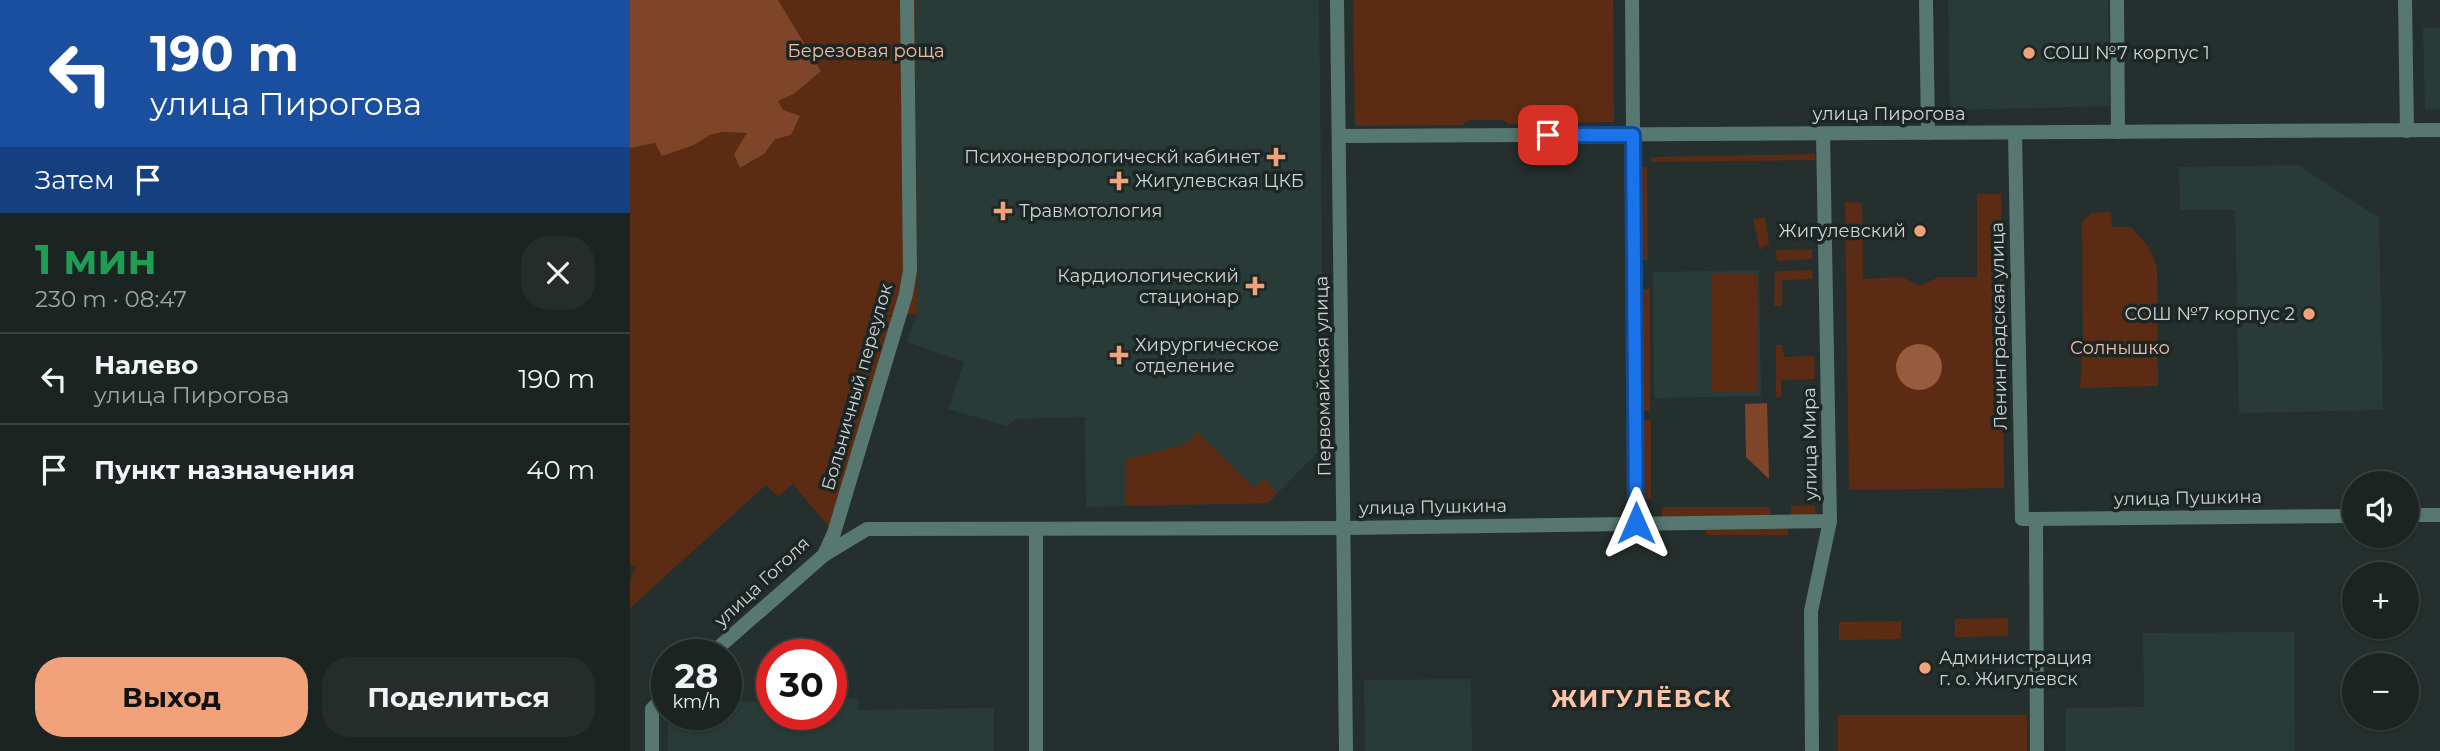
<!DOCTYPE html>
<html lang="ru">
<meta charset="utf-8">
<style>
body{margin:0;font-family:Montserrat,sans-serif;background:#252c2a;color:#f1f3f6;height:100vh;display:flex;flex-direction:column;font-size:26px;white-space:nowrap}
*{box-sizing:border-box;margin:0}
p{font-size:23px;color:#a0a4a5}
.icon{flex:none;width:38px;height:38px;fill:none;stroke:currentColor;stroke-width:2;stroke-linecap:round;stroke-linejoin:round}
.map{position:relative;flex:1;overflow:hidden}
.panel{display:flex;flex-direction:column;background:#1c2422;width:630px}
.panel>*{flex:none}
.guide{background:#1a4fa0;color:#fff;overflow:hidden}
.buttons{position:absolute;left:1712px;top:471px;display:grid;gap:14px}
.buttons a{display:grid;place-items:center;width:77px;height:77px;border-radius:50%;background:#1c2422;box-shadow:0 2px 5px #0004,0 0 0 2px #3a4140;font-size:35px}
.speed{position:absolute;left:21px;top:639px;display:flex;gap:14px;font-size:35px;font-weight:700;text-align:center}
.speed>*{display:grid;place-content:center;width:91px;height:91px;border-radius:50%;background:#1c2422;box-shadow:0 2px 5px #0004,0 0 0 2px #3a4140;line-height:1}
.speed small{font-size:18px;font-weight:400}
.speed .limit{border:10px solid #d22;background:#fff;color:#111}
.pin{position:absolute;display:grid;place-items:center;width:60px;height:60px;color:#fff;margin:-30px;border-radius:14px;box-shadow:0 4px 10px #0006}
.me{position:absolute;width:77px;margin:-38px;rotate:0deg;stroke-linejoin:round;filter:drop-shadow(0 0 5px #0008)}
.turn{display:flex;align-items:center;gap:24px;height:147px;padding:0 35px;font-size:32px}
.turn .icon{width:91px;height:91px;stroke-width:2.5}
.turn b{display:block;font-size:49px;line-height:60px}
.then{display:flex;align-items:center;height:66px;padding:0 35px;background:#0003;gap:14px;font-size:26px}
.round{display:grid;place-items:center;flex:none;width:74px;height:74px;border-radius:28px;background:#252c2a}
.headline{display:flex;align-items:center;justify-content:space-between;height:119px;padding:0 35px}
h1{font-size:42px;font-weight:700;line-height:52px;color:#1e9e55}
.action{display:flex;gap:14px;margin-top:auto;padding:14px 35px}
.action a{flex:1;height:80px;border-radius:28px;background:#f1a27b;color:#111;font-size:28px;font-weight:700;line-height:80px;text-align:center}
.action a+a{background:#252c2a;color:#f1f3f6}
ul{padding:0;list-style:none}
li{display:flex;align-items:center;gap:21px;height:91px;padding:0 35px;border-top:2px solid #3a4140}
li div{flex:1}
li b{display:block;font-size:26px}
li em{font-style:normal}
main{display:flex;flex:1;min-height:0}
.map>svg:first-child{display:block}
.built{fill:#293b37}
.green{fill:#5b2c13}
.forest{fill:#7e4528}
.water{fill:#975b3e}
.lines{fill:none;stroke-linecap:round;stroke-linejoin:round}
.street{stroke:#577871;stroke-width:14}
.route-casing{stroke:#114b97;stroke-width:18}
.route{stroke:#1a73e8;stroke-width:12}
.poi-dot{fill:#f1a27b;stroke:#1c2624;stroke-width:2.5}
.labels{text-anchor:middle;stroke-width:7;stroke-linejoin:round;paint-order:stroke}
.park-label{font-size:18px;fill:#f3bea4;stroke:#1c2624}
.poi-label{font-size:18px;fill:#ced4d3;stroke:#1c2624;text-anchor:start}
.street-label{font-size:18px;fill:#ced4d3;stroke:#1c2624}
.district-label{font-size:24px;font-weight:bold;letter-spacing:2px;fill:#ffc3a6;stroke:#1c2624}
</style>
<main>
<section class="panel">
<div class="guide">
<div class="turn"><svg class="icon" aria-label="left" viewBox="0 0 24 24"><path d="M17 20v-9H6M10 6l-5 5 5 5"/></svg><div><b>190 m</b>улица Пирогова</div></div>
<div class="then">Затем<svg class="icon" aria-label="arrive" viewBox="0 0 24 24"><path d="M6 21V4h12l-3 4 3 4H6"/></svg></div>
</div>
<div class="headline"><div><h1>1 мин</h1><p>230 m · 08:47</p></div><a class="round"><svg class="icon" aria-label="close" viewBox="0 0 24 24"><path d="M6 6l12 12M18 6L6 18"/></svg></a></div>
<ul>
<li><svg class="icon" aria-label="left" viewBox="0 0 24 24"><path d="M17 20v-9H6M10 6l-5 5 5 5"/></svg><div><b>Налево</b><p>улица Пирогова</p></div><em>190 m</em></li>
<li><svg class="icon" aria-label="arrive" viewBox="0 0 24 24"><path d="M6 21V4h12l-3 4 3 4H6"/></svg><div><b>Пункт назначения</b></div><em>40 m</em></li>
</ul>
<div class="action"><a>Выход</a><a>Поделиться</a></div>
</section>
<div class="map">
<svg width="1810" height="751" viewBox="0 0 1810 751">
<rect width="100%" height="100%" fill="#25302e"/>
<!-- built -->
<g class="built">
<path d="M 285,0 L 689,0 L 694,446 L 638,503 L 456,507 L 455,417 L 386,419 L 377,426 L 318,409 L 334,362 L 277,342 L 287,314 Z"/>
<path d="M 1318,0 L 1478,0 L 1480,106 L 1320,110 Z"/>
<path d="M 1793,28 L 1810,28 L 1810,109 L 1795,110 Z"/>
<path d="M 1668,165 L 1749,218 L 1753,410 L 1609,413 L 1605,210 L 1550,210 L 1549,167 Z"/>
<path d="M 1129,270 L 1131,396 L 1024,398 L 1023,272 Z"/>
<path d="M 1664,632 L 1665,751 L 1436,751 L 1436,708 L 1514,707 L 1513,633 Z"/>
<path d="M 841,679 L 842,751 L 735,751 L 734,680 Z"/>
<path d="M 228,698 L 228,710 L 364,708 L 364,751 L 38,751 L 38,714 L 96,714 L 96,702 L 142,701 L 142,714 L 201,714 L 201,699 Z"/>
</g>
<!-- green -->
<g class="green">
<path d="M 148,0 L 285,0 L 287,314 L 237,316 L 269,317 L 204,533 L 163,484 L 148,497 L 136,485 L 0,608 L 0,580 L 6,566 L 0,565 L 0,148 L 25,143 L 64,145 L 80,135 L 93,132 L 118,133 L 104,154 L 110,168 C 140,154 144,140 153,110 L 147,101 L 164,94 L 191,71 Z"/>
<path d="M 723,0 L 983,0 L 984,122 L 878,124 L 873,120 L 839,120 L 832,125 L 725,126 Z"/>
<path d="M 1185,154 L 1185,160 L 1021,162 L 1021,157 Z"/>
<path d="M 1009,167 L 1017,167 L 1018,260 L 1010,260 Z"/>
<path d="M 1347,194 L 1371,194 L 1374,488 L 1219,490 L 1215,202 L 1232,203 L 1233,279 L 1272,277 L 1289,286 L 1309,277 L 1347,277 Z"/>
<path d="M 1481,212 L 1482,227 L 1501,227 L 1518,246 L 1527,267 L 1528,386 L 1450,388 L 1453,342 L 1452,222 L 1462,213 Z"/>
<path d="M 1135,217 L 1139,243 L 1130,250 L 1123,219 Z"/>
<path d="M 1182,249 L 1182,259 L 1147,261 L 1146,250 Z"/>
<path d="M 1182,270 L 1183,279 L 1152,280 L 1152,306 L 1144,306 L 1145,271 Z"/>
<rect x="1082" y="274" width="45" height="118"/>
<path d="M 1010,289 L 1020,289 L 1020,411 L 1011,411 Z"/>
<path d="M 1146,345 L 1152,345 L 1154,357 L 1184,356 L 1185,379 L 1151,380 L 1151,397 L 1146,397 Z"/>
<rect x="1012" y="420" width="9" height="79"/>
<path d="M 567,432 L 624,488 L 634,479 L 647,493 L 638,503 L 496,506 L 496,459 L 554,445 Z"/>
<path d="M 1185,505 L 1186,519 L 1161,520 L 1161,506 Z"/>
<rect x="1032" y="507" width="108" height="10"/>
<path d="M 1158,524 L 1158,535 L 1076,535 L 1076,525 Z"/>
<path d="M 1378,618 L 1378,636 L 1325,637 L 1325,619 Z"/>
<path d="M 1271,621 L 1271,639 L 1209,640 L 1209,622 Z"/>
<rect x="1208" y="715" width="189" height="36"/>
</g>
<!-- forest -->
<g class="forest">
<path d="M 0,0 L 148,0 L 191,71 L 164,94 L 148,101 L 153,110 L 170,116 L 161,135 L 145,139 L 134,154 L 110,168 L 104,154 L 117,133 L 93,132 L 80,135 L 64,145 L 32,156 L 25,143 L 0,148 Z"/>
<path d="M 1137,403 L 1139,479 L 1116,457 L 1115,404 Z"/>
</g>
<!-- water -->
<circle class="water" cx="1289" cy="367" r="23"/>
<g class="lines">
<!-- street -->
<g class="street">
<path d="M 707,0 L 716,751"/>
<path d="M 1002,0 L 1006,523"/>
<path d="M 1296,0 L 1298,133"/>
<path d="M 1487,0 L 1488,132"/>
<path d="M 1775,0 L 1777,131"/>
<path d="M 1385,133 L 1392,519 L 1724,516"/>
<path d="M 709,136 L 1810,130"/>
<path d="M 1776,515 L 1810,515"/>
<path d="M 1406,519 L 1407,751"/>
<path d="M 194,555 L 237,529 L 715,528 L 1200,521"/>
<path d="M 81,654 L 194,555 L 204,533 L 276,294 L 280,270 L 277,0"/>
<path d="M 22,751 L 22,709 L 37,694"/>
<path d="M 406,751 L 406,529"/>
<path d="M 1182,751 L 1181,611 L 1200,521 L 1193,134"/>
</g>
</g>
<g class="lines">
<!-- route casing -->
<g class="route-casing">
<path id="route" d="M 918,135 L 1003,135 L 1006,523"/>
</g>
<!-- route -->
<use href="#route" class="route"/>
</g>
<!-- markers -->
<g class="poi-dot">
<circle cx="1399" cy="53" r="7"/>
<path d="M642.5 146.5h7v7h7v7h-7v7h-7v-7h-7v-7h7z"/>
<path d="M485.5 170.5h7v7h7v7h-7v7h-7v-7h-7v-7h7z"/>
<path d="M369.5 200.5h7v7h7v7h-7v7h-7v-7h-7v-7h7z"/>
<circle cx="1290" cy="231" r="7"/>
<path d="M621.5 275.5h7v7h7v7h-7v7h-7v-7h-7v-7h7z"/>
<circle cx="1679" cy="314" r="7"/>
<path d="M485.5 344.5h7v7h7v7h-7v7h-7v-7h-7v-7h7z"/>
<circle cx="1295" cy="668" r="7"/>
</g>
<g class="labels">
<!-- park labels -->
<g class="park-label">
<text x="236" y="57">Березовая роща</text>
<text x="1490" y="354">Солнышко</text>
</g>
<!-- poi labels -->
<g class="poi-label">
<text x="1413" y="59">СОШ №7 корпус 1</text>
<text x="630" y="163" text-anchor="end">Психоневрологическй кабинет</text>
<text x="505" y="187">Жигулевская ЦКБ</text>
<text x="389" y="217">Травмотология</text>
<text x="1276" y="237" text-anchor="end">Жигулевский</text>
<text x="609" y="282" text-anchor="end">Кардиологический<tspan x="609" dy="21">стационар</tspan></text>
<text x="1665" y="320" text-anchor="end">СОШ №7 корпус 2</text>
<text x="505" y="351">Хирургическое<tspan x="505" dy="21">отделение</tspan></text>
<text x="1309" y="664">Администрация<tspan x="1309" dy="21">г. о. Жигулевск</tspan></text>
</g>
<!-- street labels -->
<g class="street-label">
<text x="1259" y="120">улица Пирогова</text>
<text transform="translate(1369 326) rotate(-91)" y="6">Ленинградская улица</text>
<text transform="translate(693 376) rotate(-91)" y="6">Первомайская улица</text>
<text transform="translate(227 387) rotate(-74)" y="6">Больничный переулок</text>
<text transform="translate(1180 444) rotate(-91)" y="6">улица Мира</text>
<text transform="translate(1558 498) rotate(-1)" y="6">улица Пушкина</text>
<text transform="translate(803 507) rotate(-1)" y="6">улица Пушкина</text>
<text transform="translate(132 582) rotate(-43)" y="6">улица Гоголя</text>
</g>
<!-- district labels -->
<g class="district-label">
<text x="1012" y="707">ЖИГУЛЁВСК</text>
</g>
</g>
</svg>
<div class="buttons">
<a><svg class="icon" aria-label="sound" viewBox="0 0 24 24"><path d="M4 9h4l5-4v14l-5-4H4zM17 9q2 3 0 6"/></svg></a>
<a>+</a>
<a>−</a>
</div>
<div class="speed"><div>28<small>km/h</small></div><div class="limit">30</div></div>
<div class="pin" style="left:918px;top:135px;background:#d93025"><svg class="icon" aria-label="arrive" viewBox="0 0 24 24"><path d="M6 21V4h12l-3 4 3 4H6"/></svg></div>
<svg class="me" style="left:1006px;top:523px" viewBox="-20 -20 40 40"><path d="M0-17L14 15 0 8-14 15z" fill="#1a73e8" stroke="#fff" stroke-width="4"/></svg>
</div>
</main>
